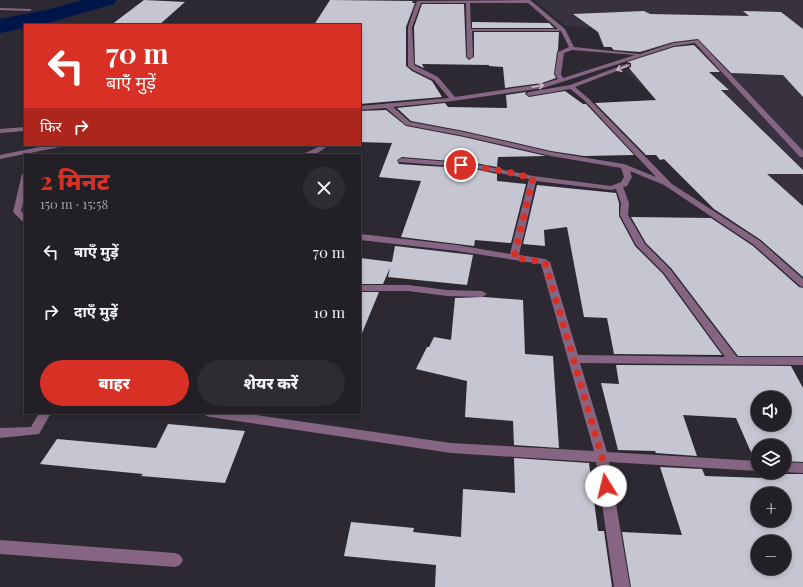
<!DOCTYPE html>
<html lang="hi">
<meta charset="utf-8">
<style>
body{margin:0;font-family:"Playfair Display","Noto Sans Devanagari",serif;background:#2e2c32;color:#f1f3f6;height:100vh;display:flex;flex-direction:column;font-size:15px;white-space:nowrap}
*{box-sizing:border-box;margin:0}
p{font-size:13px;color:#a2a2a7}
.icon{flex:none;width:22px;height:22px;fill:none;stroke:currentColor;stroke-width:2;stroke-linecap:round;stroke-linejoin:round}
.map{position:relative;flex:1;overflow:hidden}
.details{position:absolute;left:24px;top:154px;width:337px;height:260px;display:flex;flex-direction:column;background:#221f26;border-radius:0px;box-shadow:0 2px 6px #0003,0 0 0 1px #3f3d43}
.details>*{flex:none}
.hud{position:absolute;left:24px;top:24px;width:337px;height:122px;border-radius:0px;box-shadow:0 2px 6px #0003,0 0 0 1px #3f3d43;background:#d93025;color:#fff;overflow:hidden}
.buttons{position:absolute;left:751px;top:391px;display:grid;gap:8px}
.buttons a{display:grid;place-items:center;width:40px;height:40px;border-radius:50%;background:#221f26;box-shadow:0 2px 6px #0003,0 0 0 1px #3f3d43;font-size:20px}
.pin{position:absolute;display:grid;place-items:center;width:34px;height:34px;color:#fff;margin:-17px;border:2px solid #fff;border-radius:50%;box-shadow:0 1px 4px #0007}
.me{position:absolute;width:44px;margin:-22px;rotate:351deg;stroke-linejoin:round;filter:drop-shadow(0 0 3px #0008)}
.turn{display:flex;align-items:center;gap:14px;height:84px;padding:0 16px;font-size:18px}
.turn .icon{width:52px;height:52px;stroke-width:2.5}
.turn b{display:block;font-size:28px;line-height:34px}
.then{display:flex;align-items:center;height:38px;padding:0 16px;background:#0003;gap:8px;font-size:15px}
.round{display:grid;place-items:center;flex:none;width:42px;height:42px;border-radius:21px;background:#2e2c32}
.overview{display:flex;align-items:center;justify-content:space-between;height:68px;padding:0 16px}
h1{font-size:24px;font-weight:800;line-height:30px;color:#d93025}
.button{display:flex;gap:8px;margin-top:auto;padding:8px 16px}
.button a{flex:1;height:46px;border-radius:24px;background:#d93025;color:#fff;font-size:16px;font-weight:800;line-height:46px;text-align:center}
.button a+a{background:#2e2c32;color:#f1f3f6}
ul{padding:0;list-style:none}
li{display:flex;align-items:center;gap:12px;height:60px;padding:0 16px}
li div{flex:1}
li b{display:block;font-size:15px}
li em{font-style:normal}
.map>svg:first-child{display:block}
.built{fill:#38313f}
.lines{fill:none;stroke-linecap:round;stroke-linejoin:round}
.river{fill:#00164b;fill-rule:evenodd}
.building{fill:#c6c6d2;fill-rule:evenodd}
.minor{fill:#856581;fill-rule:evenodd}
.oneway{stroke:#c4b8c5}
.route{stroke:#d93025;stroke-width:7;stroke-dasharray:0 12.6}
</style>
<div class="map">
<svg width="803" height="587" viewBox="0 0 803 587">
<rect width="100%" height="100%" fill="#2d2932"/>
<!-- built -->
<g class="built">
<path d="M 534,0 L 803,0 L 803,32 L 668,32 L 566,26 Z"/>
<path d="M 803,44 L 803,203 L 752,178 L 677,118 L 626,71 L 635,65 L 686,49 L 738,45 Z"/>
</g>
<g class="lines">
<!-- river -->
<path class="river" d="M 83,0 L 117,0 L 114,4 L 48,23 L 37,25 L 25,25 L 25,28 L 0,33 L 0,19 L 46,10 Z"/>
</g>
<!-- building -->
<g class="building">
<path d="M 144,0 L 185,2 L 159,25 L 111,25 Z"/>
<path d="M 330,0 L 413,1 L 412,3 L 415,3 L 406,27 L 406,66 L 412,71 L 432,81 L 442,97 L 360,104 L 360,25 L 314,25 Z"/>
<path d="M 422,4 L 464,4 L 466,57 L 469,60 L 474,57 L 474,32 L 559,32 L 558,50 L 557,52 L 554,74 L 556,78 L 542,83 L 505,88 L 503,67 L 489,66 L 489,65 L 422,64 L 424,68 L 415,64 L 414,27 Z"/>
<path d="M 644,11 L 650,14 L 749,16 L 743,11 L 781,12 L 803,29 L 803,97 L 783,75 L 731,73 L 698,39 L 673,42 L 640,52 L 614,50 L 611,47 L 604,47 L 598,32 L 573,14 Z"/>
<path d="M 472,22 L 549,23 L 554,28 L 472,28 Z"/>
<path d="M 694,45 L 720,72 L 709,72 L 729,90 L 721,90 L 803,170 L 803,174 L 767,174 L 803,206 L 803,277 L 761,240 L 714,209 L 664,159 L 660,160 L 656,155 L 646,155 L 595,103 L 656,100 L 629,68 L 631,67 L 631,63 L 627,62 L 674,47 Z"/>
<path d="M 565,91 L 583,104 L 586,104 L 634,155 L 584,156 L 551,151 L 464,131 L 411,121 L 397,108 L 445,103 L 448,107 L 507,108 L 506,95 L 526,92 L 525,94 L 529,97 Z"/>
<path d="M 386,110 L 406,126 L 464,137 L 546,156 L 498,157 L 497,167 L 475,163 L 402,157 L 397,160 L 399,164 L 475,169 L 497,174 L 497,181 L 526,184 L 511,243 L 475,240 L 474,246 L 401,237 L 421,181 L 379,177 L 392,143 L 360,142 L 360,111 Z"/>
<path d="M 537,185 L 616,193 L 619,203 L 619,216 L 635,246 L 663,274 L 722,355 L 614,354 L 607,318 L 584,317 L 567,227 L 544,230 L 545,246 L 523,244 Z"/>
<path d="M 631,217 L 711,218 L 753,246 L 799,287 L 803,288 L 803,356 L 738,356 L 671,268 L 646,243 Z"/>
<path d="M 395,246 L 473,255 L 467,285 L 388,277 L 390,268 L 383,284 L 360,284 L 360,258 L 392,262 Z"/>
<path d="M 360,292 L 379,292 L 360,338 Z"/>
<path d="M 484,297 L 523,300 L 525,354 L 553,356 L 559,448 L 514,445 L 513,421 L 465,417 L 467,381 L 416,369 L 427,347 L 429,347 L 434,337 L 451,340 L 455,298 Z"/>
<path d="M 616,365 L 791,366 L 803,388 L 803,462 L 784,461 L 784,446 L 758,446 L 758,460 L 754,459 L 736,418 L 683,415 L 697,456 L 656,453 L 655,451 L 618,450 L 601,383 L 619,384 ZM 758,398 L 784,398 L 784,424 L 758,424 Z"/>
<path d="M 168,424 L 245,431 L 225,483 L 141,476 L 143,474 L 40,464 L 57,439 L 156,448 Z"/>
<path d="M 514,458 L 589,463 L 598,531 L 604,531 L 612,587 L 435,587 L 436,565 L 344,556 L 351,522 L 414,528 L 413,532 L 461,537 L 463,489 L 515,493 Z"/>
<path d="M 660,467 L 702,469 L 705,476 L 762,478 L 759,472 L 782,472 L 783,474 L 803,474 L 803,587 L 631,587 L 622,532 L 682,535 ZM 758,494 L 784,494 L 784,520 L 758,520 ZM 758,542 L 784,542 L 784,568 L 758,568 Z"/>
</g>
<g class="lines">
<!-- minor -->
<g class="minor">
<path d="M 525,0 L 530,0 L 565,29 L 574,47 L 640,54 L 673,43 L 698,40 L 803,151 L 803,157 L 800,157 L 695,43 L 674,46 L 543,88 L 453,101 L 393,107 L 410,122 L 464,132 L 551,152 L 624,164 L 656,177 L 584,100 L 570,89 L 529,96 L 526,94 L 529,92 L 570,85 L 626,64 L 630,64 L 630,66 L 575,87 L 588,98 L 672,184 L 760,241 L 803,279 L 803,287 L 800,286 L 754,245 L 664,185 L 630,171 L 632,177 L 627,186 L 623,187 L 629,203 L 628,215 L 645,244 L 670,269 L 737,357 L 803,357 L 803,365 L 580,363 L 607,452 L 758,461 L 758,471 L 609,462 L 630,587 L 614,587 L 596,462 L 451,453 L 210,417 L 206,416 L 204,413 L 241,413 L 451,443 L 594,451 L 541,264 L 457,251 L 360,240 L 360,234 L 457,245 L 510,254 L 529,179 L 475,168 L 399,162 L 398,160 L 402,158 L 475,164 L 533,176 L 611,186 L 621,182 L 624,177 L 621,168 L 551,156 L 464,136 L 406,125 L 386,108 L 360,110 L 360,106 L 449,98 L 434,80 L 413,70 L 408,66 L 408,27 L 417,1 ZM 421,3 L 466,3 L 467,57 L 470,59 L 473,57 L 472,31 L 561,31 L 569,47 L 558,52 L 555,74 L 558,79 L 542,84 L 455,97 L 438,77 L 414,65 L 412,27 ZM 470,3 L 528,3 L 558,29 L 471,29 ZM 572,50 L 635,55 L 563,78 L 561,74 L 564,53 ZM 536,181 L 611,190 L 616,189 L 621,203 L 620,215 L 636,245 L 664,273 L 725,357 L 578,355 L 550,262 L 545,259 L 519,255 Z"/>
<path d="M 0,8 L 30,9 L 32,10 L 30,11 L 0,10 Z"/>
<path d="M 25,127 L 25,131 L 0,133 L 0,129 Z"/>
<path d="M 49,145 L 64,145 L 60,147 L 0,159 L 0,155 Z"/>
<path d="M 320,145 L 328,145 C 320,154 312,155 301,155 L 316,148 Z"/>
<path d="M 22,174 L 25,174 L 25,194 L 21,211 L 25,215 L 25,222 L 22,221 L 13,212 Z"/>
<path d="M 360,285 L 408,285 L 447,290 L 482,291 L 487,294 L 482,297 L 447,296 L 408,291 L 360,291 Z"/>
<path d="M 39,413 L 51,413 L 39,434 L 0,438 L 0,428 L 31,427 Z"/>
<path d="M 784,462 L 803,463 L 803,473 L 783,472 Z"/>
<path d="M 0,540 L 175,553 L 180,555 L 183,560 L 180,565 L 175,567 L 0,554 Z"/>
</g>
</g>
<!-- one-way arrows -->
<defs><path id="oneway-shaft" d="M-6 0H5M1.5-3L5.5 0L1.5 3" fill="none" stroke-width="1.6" stroke-linecap="round" stroke-linejoin="round"/></defs>
<g class="oneway">
<use href="#oneway-shaft" transform="translate(622 68) rotate(158)"/>
<use href="#oneway-shaft" transform="translate(538 86) rotate(-11)"/>
</g>
<g class="lines">
<!-- route -->
<path class="route" d="M 461,165 L 503,171 L 533,178 L 514,258 L 545,262 L 602,457 L 606,486"/>
</g>
</svg>
<div class="buttons">
<a><svg class="icon" aria-label="sound" viewBox="0 0 24 24"><path d="M4 9h4l5-4v14l-5-4H4zM17 9q2 3 0 6"/></svg></a>
<a><svg class="icon" aria-label="layers" viewBox="0 0 24 24"><path d="M12 4l9 5-9 5-9-5zM3 14l9 5 9-5"/></svg></a>
<a>+</a>
<a>−</a>
</div>
<div class="pin" style="left:461px;top:165px;background:#d93025"><svg class="icon" aria-label="arrive" viewBox="0 0 24 24"><path d="M6 21V4h12l-3 4 3 4H6"/></svg></div>
<svg class="me" style="left:606px;top:486px" viewBox="-20 -20 40 40"><circle r="19" fill="#fff"/><path d="M0-13L10 11 0 6-10 11z" fill="#d93025"/></svg>
<div class="hud">
<div class="turn"><svg class="icon" aria-label="left" viewBox="0 0 24 24"><path d="M17 20v-9H6M10 6l-5 5 5 5"/></svg><div><b>70 m</b>बाएँ मुड़ें</div></div>
<div class="then">फिर<svg class="icon" aria-label="right" viewBox="0 0 24 24"><path d="M7 20v-9h11M14 6l5 5-5 5"/></svg></div>
</div>
<section class="details">
<div class="overview"><div><h1>2 मिनट</h1><p>150 m · 15:58</p></div><a class="round"><svg class="icon" aria-label="close" viewBox="0 0 24 24"><path d="M6 6l12 12M18 6L6 18"/></svg></a></div>
<ul>
<li><svg class="icon" aria-label="left" viewBox="0 0 24 24"><path d="M17 20v-9H6M10 6l-5 5 5 5"/></svg><div><b>बाएँ मुड़ें</b></div><em>70 m</em></li>
<li><svg class="icon" aria-label="right" viewBox="0 0 24 24"><path d="M7 20v-9h11M14 6l5 5-5 5"/></svg><div><b>दाएँ मुड़ें</b></div><em>10 m</em></li>
</ul>
<div class="button"><a>बाहर</a><a>शेयर करें</a></div>
</section>
</div>
